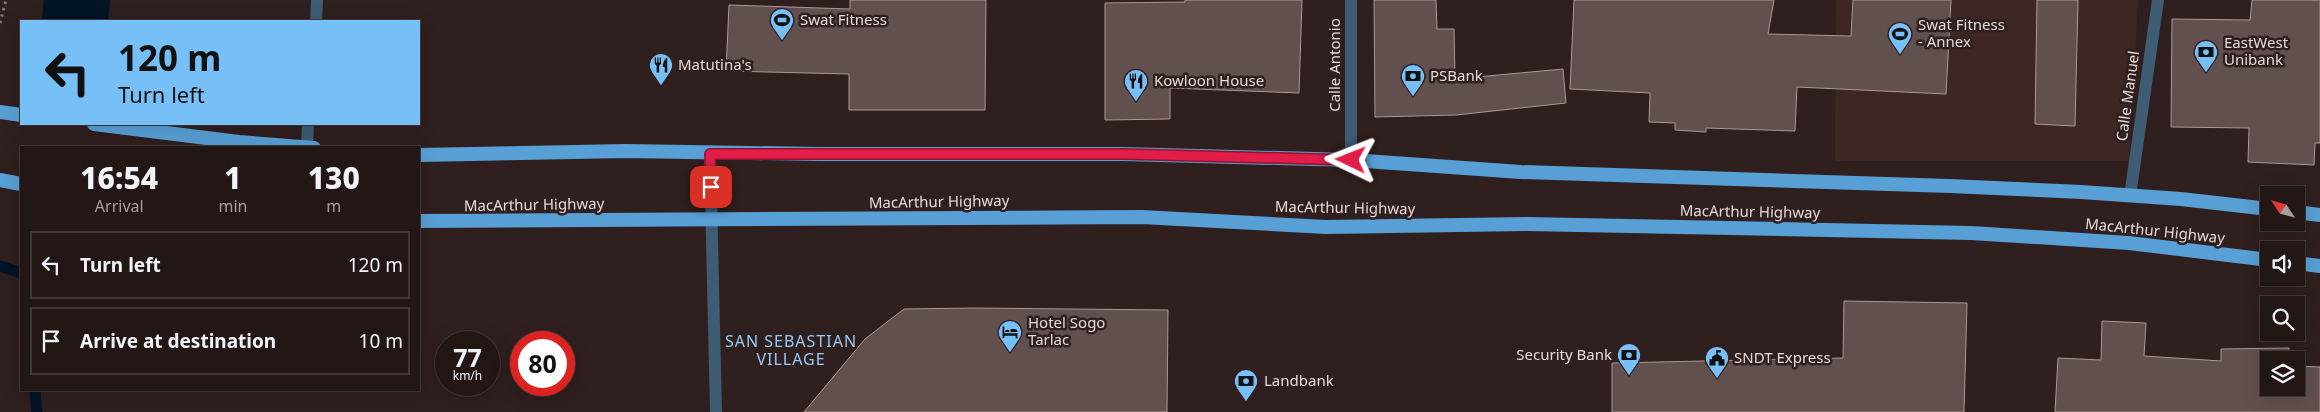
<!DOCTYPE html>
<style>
body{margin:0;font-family:"Noto Sans",sans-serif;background:#2b201f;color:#f1f3f6;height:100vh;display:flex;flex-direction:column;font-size:19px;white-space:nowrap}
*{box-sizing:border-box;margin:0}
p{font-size:16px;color:#a39fa1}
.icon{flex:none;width:28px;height:28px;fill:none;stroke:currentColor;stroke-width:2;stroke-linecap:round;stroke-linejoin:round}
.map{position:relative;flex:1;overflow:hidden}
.details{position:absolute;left:20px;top:146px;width:400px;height:245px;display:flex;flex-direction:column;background:#231716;border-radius:0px;box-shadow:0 5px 20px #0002,0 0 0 1px #403635}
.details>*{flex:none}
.guide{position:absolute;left:20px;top:20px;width:400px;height:105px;border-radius:0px;box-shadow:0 5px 20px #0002,0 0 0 1px #403635;background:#77bff7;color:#111;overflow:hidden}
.needle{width:32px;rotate:306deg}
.controls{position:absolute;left:2260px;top:186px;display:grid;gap:10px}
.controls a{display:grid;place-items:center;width:45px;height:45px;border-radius:0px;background:#231716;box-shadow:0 5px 20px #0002,0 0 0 1px #403635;font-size:25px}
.speed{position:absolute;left:435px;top:331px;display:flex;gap:10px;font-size:25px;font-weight:700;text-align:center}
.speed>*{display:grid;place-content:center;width:65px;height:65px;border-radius:50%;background:#231716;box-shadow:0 5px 20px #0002,0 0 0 1px #403635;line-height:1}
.speed small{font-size:12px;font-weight:400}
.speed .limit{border:8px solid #d22;background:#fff;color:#111}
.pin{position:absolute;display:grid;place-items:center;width:42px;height:42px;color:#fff;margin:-21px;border-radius:10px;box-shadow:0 2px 8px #0006}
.me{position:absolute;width:55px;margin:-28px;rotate:272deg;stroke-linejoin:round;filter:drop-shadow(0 0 4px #0008)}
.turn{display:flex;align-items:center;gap:18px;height:105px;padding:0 15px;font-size:22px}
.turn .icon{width:65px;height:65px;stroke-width:2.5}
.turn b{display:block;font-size:35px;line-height:42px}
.eta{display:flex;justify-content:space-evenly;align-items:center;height:85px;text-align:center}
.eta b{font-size:30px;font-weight:800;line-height:35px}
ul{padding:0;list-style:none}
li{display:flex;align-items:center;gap:15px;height:68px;margin:0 10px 8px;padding:0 5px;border:2px solid #403635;border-radius:0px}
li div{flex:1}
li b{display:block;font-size:19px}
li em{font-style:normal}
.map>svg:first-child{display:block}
.built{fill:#3d2724}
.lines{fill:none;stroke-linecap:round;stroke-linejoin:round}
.stream{stroke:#001426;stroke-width:11}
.river{stroke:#001426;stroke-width:66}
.building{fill:#62504e;stroke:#ac9895}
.path{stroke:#857776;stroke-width:3;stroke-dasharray:2.5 4;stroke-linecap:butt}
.minor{stroke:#3e5c74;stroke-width:12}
.tertiary{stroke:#3e5c74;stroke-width:12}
.trunk{stroke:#589fd5;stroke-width:14}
.route-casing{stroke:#92132f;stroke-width:12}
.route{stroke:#e11d48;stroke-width:9}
.labels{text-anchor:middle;stroke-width:5;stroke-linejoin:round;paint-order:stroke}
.poi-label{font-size:15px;fill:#e5dad9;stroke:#2f1f1e;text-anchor:start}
.street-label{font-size:15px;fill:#e5dad9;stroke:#2f1f1e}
.neighbourhood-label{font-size:16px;letter-spacing:1px;fill:#97cbf5;stroke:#2f1f1e}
</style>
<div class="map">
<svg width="2320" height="412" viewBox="0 0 2320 412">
<rect width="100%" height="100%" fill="#2f1f1e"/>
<!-- built -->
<path class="built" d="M 1836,0 L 2138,0 L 2129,161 L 1835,161 Z"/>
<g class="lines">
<!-- stream -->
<g class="stream">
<path d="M 0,266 L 21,273"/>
<path d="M 35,390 L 37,412"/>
</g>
<!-- river -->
<path class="river" d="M 75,21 L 77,0"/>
</g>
<!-- building -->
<g class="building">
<path d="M 850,0 L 986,0 L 985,110 L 849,110 L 849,74 L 726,71 L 729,5 L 850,9 Z"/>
<path d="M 1185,0 L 1302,0 L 1299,93 L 1170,88 L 1170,119 L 1105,120 L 1105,3 L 1185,2 Z"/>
<path d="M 1374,0 L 1436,0 L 1437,29 L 1454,29 L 1455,79 L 1563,69 L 1566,103 L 1456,115 L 1375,117 Z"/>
<path d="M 1574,0 L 1774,0 L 1768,34 L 1851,36 L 1853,0 L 1951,0 L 1946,94 L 1797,87 L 1795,131 L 1706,128 L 1706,132 L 1675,130 L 1675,123 L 1649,122 L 1650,93 L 1570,89 Z"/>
<path d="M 2037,0 L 2078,0 L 2075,126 L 2035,124 Z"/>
<path d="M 2252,0 L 2320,0 L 2320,143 L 2315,143 L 2314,165 L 2248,162 L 2249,128 L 2171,127 L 2172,19 L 2250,20 Z"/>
<path d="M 1844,301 L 1967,303 L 1964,412 L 1612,412 L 1612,363 L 1843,358 Z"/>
<path d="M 974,308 L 1168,310 L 1167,412 L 804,412 L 865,339 L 904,309 Z"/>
<path d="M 2102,321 L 2146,323 L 2144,356 L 2221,361 L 2221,349 L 2289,348 L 2288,360 L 2269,360 L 2269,388 L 2296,388 L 2296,366 L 2320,367 L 2320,412 L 2055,412 L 2058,358 L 2101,360 Z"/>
</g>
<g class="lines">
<!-- path -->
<path class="path" d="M 0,23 L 6,0"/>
<!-- minor -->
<g class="minor">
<path d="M 1351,0 L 1351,160"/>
<path d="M 316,21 L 317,0"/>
<path d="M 307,147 L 308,124"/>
<path d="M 2130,196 L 2158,0"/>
</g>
<!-- tertiary -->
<path class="tertiary" d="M 710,154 L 716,412"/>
<!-- trunk -->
<g class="trunk">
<path d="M 0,112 L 21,115"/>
<path d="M 94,124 L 239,142 L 314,148"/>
<path d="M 419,155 L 626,151 L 820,154 L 1123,154 L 1351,160 L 1521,172 L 1950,186 L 2081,192 L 2181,199 L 2269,209"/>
<path d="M 0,180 L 21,184"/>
<path d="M 2296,212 L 2320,215"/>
<path d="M 419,221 L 1142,217 L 1326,227 L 1528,224 L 1971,233 L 2129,243 L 2269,260"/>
<path d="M 2296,263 L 2320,266"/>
</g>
</g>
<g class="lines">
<!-- route casing -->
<g class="route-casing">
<path id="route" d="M 711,187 L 710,154 L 1123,154 L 1351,160"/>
</g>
<!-- route -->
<use href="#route" class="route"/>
</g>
<!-- icons -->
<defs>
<g id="stadium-pin" transform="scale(1.25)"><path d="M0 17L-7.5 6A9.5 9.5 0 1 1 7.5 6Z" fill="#77bff7" stroke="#2f1f1e"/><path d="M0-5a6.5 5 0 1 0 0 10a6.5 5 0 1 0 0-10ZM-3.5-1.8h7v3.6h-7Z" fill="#111"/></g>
<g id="bank-pin" transform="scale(1.25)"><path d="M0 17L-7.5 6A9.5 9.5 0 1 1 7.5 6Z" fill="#77bff7" stroke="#2f1f1e"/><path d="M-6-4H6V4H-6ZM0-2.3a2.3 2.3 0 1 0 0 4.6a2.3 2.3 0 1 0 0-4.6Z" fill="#111"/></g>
<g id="restaurant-pin" transform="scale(1.25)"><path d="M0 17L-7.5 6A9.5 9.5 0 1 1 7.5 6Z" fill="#77bff7" stroke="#2f1f1e"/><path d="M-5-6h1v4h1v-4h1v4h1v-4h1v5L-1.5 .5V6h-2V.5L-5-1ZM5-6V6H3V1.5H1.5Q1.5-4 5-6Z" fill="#111"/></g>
<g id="hotel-pin" transform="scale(1.25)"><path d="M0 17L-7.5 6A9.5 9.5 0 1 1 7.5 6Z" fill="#77bff7" stroke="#2f1f1e"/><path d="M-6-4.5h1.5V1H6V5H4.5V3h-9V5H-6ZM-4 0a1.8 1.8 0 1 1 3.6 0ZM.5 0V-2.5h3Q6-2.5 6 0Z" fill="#111"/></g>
<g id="civic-pin" transform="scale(1.25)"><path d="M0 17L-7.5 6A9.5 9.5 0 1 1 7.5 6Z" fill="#77bff7" stroke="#2f1f1e"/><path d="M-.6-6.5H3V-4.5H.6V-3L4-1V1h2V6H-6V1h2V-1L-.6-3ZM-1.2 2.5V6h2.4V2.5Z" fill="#111"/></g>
</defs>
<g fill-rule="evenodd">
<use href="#stadium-pin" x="782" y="20"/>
<use href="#stadium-pin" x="1900" y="34"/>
<use href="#bank-pin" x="2206" y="52"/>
<use href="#restaurant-pin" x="661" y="65"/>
<use href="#bank-pin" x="1413" y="76"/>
<use href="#restaurant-pin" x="1136" y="81"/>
<use href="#hotel-pin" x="1010" y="332"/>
<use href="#bank-pin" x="1629" y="355"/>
<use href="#civic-pin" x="1717" y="358"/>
<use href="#bank-pin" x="1246" y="381"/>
</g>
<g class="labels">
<!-- poi labels -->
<g class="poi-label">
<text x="800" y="25">Swat Fitness</text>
<text x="1918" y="30">Swat Fitness<tspan x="1918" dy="17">- Annex</tspan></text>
<text x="2224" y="48">EastWest<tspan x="2224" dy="17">Unibank</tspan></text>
<text x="678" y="70">Matutina's</text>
<text x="1430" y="81">PSBank</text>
<text x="1154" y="86">Kowloon House</text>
<text x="1028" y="328">Hotel Sogo<tspan x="1028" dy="17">Tarlac</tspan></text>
<text x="1612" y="360" text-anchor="end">Security Bank</text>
<text x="1734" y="363">SNDT Express</text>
<text x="1264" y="386">Landbank</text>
</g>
<!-- street labels -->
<g class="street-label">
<text transform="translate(1335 65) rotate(-90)" y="5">Calle Antonio</text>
<text transform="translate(2128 96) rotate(-82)" y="5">Calle Manuel</text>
<text transform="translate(939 202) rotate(-1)" y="5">MacArthur Highway</text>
<text transform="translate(534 205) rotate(-1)" y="5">MacArthur Highway</text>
<text transform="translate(1345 208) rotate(1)" y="5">MacArthur Highway</text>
<text transform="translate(1750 212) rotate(1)" y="5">MacArthur Highway</text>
<text transform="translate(2155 231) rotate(6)" y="5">MacArthur Highway</text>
</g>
<!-- neighbourhood labels -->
<g class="neighbourhood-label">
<text x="791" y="347">SAN SEBASTIAN<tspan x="791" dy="18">VILLAGE</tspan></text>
</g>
</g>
</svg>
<div class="controls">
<a><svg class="needle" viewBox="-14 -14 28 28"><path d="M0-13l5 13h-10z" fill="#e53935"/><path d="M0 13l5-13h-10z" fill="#a39fa1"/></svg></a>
<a><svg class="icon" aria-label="sound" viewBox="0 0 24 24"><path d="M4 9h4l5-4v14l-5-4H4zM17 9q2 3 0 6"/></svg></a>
<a><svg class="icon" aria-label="search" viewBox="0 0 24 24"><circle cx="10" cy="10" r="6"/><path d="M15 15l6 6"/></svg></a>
<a><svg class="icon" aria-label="layers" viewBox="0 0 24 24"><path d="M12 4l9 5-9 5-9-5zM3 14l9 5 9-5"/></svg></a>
</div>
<div class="speed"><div>77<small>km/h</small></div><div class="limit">80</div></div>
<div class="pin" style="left:711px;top:187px;background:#d93025"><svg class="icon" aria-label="arrive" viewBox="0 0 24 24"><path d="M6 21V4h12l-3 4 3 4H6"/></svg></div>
<svg class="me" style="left:1351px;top:160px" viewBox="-20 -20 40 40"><path d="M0-17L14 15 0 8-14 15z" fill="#e11d48" stroke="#fff" stroke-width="4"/></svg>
<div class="guide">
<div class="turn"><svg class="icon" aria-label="left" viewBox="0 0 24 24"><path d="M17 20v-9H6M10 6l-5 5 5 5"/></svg><div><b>120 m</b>Turn left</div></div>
</div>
<section class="details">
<div class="eta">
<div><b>16:54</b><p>Arrival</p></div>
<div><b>1</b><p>min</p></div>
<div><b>130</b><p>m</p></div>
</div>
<ul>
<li><svg class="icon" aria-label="left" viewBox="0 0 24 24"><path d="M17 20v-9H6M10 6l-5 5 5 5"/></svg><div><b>Turn left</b></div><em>120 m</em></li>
<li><svg class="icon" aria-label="arrive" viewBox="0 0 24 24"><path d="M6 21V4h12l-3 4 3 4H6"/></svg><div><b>Arrive at destination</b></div><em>10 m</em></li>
</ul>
</section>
</div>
